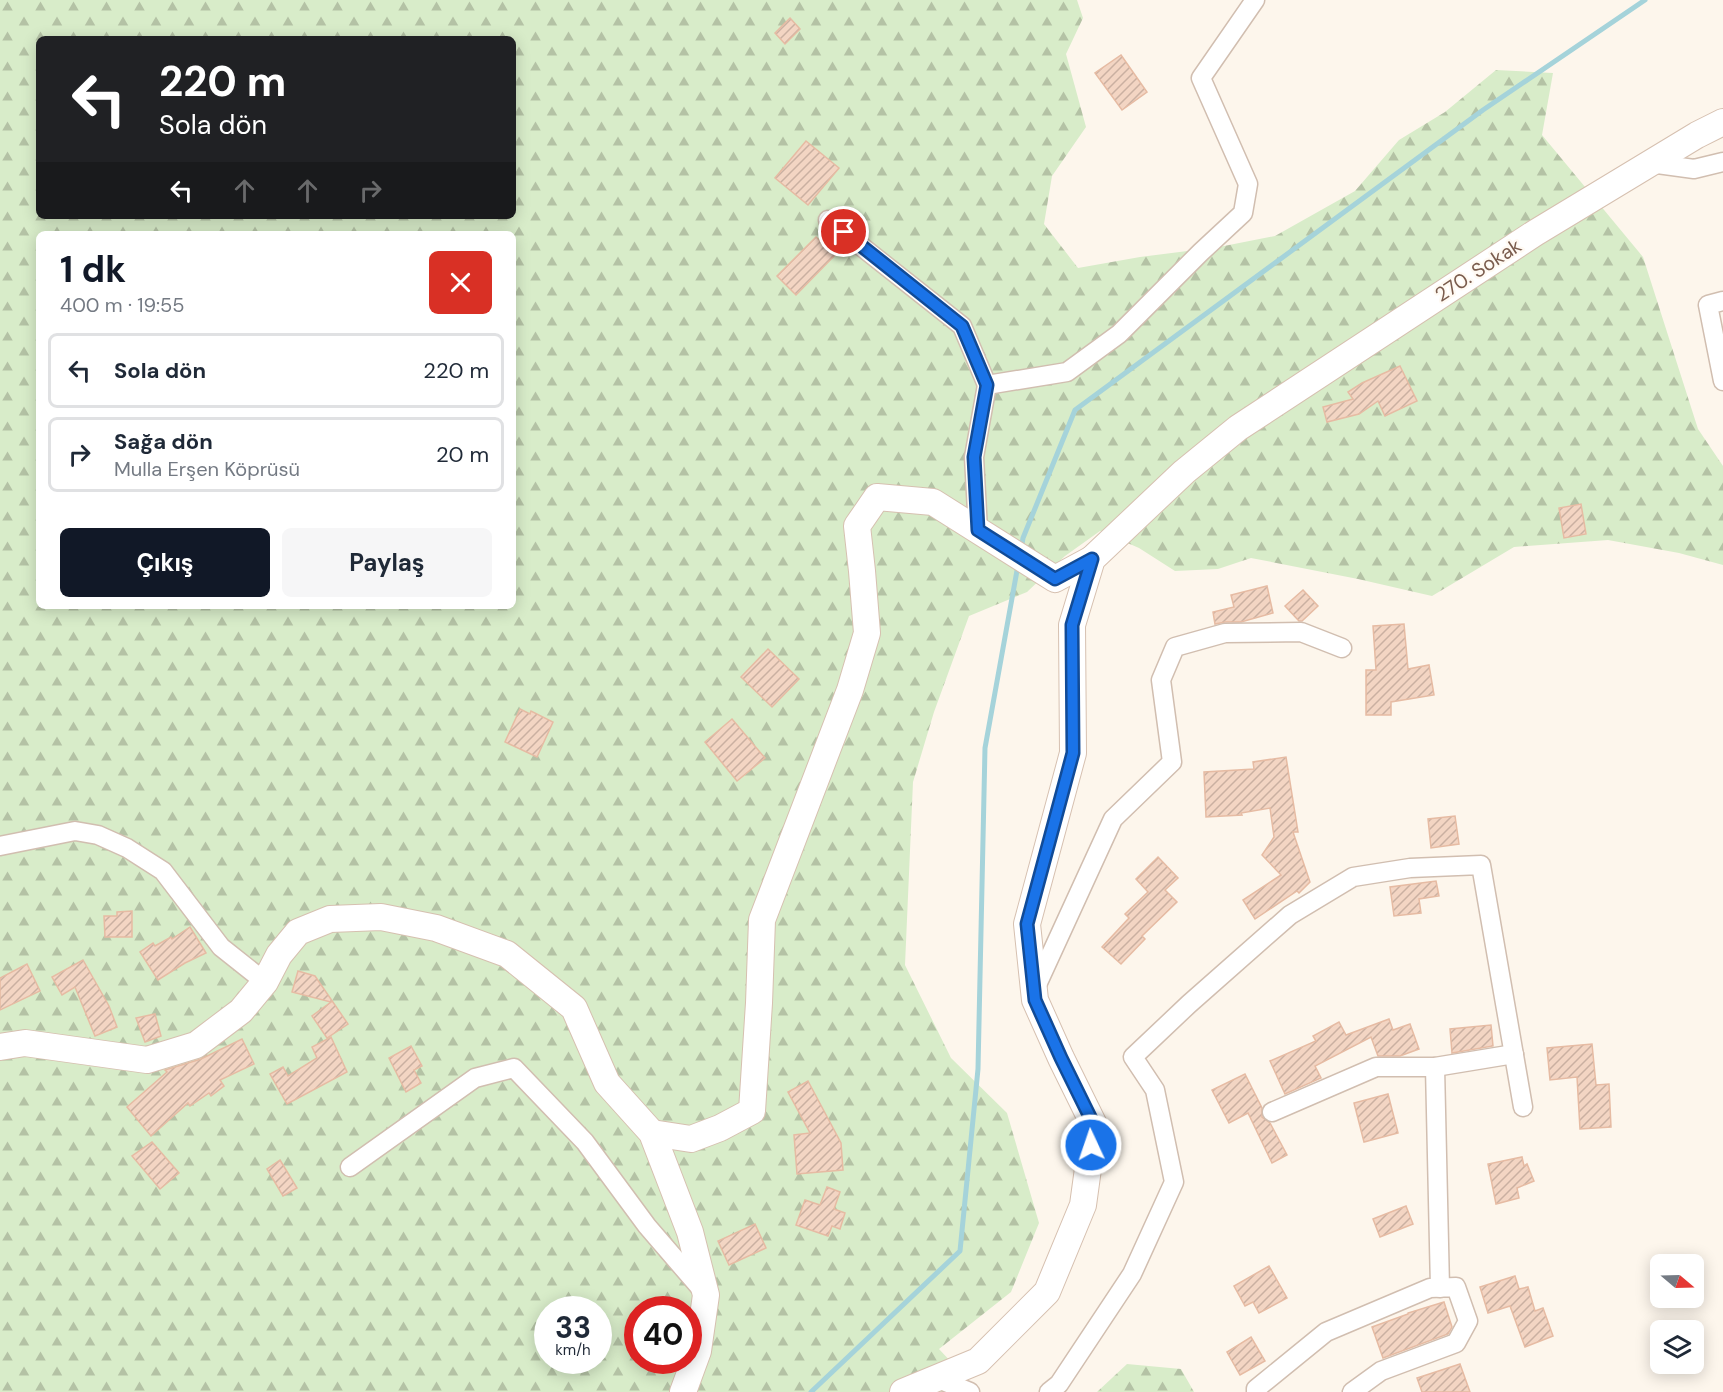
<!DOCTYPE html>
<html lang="tr">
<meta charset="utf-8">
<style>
body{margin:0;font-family:"DM Sans",sans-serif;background:#f6f6f7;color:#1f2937;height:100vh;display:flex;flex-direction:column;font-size:22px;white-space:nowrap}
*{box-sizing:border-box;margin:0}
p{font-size:20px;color:#747a83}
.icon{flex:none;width:33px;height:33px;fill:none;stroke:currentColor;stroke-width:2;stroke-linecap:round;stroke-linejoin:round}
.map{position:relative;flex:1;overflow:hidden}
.side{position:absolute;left:36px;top:231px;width:480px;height:378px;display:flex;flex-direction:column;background:#fff;border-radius:9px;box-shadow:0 3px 15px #0003}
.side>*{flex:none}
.hud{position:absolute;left:36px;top:36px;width:480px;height:183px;border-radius:9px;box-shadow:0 3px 15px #0003;background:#202124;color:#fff;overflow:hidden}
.needle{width:39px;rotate:109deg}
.fabs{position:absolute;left:1650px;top:1254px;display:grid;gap:12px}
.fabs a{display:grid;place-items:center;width:54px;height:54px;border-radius:9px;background:#fff;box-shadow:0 3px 15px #0003;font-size:30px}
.speed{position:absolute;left:534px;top:1296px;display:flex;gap:12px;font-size:30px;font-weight:700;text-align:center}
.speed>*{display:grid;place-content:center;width:78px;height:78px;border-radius:50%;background:#fff;box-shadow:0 3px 15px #0003;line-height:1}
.speed small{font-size:15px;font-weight:400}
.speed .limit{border:9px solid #d22;background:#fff;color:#111}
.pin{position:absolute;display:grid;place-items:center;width:51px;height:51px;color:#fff;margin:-26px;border:3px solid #fff;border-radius:50%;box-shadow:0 2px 6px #0007}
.me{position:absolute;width:66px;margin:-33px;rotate:357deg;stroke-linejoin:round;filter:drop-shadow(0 0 4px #0008)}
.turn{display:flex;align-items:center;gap:21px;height:126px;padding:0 24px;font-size:27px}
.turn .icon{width:78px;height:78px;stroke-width:2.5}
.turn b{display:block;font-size:42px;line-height:51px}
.lanes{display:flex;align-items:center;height:57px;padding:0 24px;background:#0003;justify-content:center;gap:30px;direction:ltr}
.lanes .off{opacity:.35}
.round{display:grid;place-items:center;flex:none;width:63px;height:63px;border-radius:9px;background:#f6f6f7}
.head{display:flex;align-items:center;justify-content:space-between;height:102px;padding:0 24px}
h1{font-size:36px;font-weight:700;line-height:45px;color:#111827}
.cta{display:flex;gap:12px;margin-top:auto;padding:12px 24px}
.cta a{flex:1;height:69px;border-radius:9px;background:#111827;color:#fff;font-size:24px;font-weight:700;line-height:69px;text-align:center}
.cta a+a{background:#f6f6f7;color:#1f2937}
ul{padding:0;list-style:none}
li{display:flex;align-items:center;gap:18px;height:75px;margin:0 12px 9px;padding:0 12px;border:3px solid #e0e1e3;border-radius:9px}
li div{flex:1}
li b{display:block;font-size:22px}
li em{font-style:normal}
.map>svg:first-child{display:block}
.forest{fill:url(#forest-firs);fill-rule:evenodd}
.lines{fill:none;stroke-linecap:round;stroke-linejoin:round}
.stream{stroke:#a5d3da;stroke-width:5}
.building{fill:url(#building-hatch);stroke:#e6bba3;stroke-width:1.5}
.street-casing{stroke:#d1beb0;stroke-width:21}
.secondary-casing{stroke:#d6c0b0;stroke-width:28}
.street{stroke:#fff;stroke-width:18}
.secondary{stroke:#fff;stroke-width:26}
.route-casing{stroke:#114b97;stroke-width:15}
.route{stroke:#1a73e8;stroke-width:10}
.labels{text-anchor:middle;stroke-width:4.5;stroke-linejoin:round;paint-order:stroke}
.street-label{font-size:20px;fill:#7a5c4d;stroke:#fffaf3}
</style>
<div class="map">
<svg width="1723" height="1392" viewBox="0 0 1723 1392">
<defs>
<pattern id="forest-firs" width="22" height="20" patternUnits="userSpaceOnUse" patternTransform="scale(1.5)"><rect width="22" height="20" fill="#d8ecc9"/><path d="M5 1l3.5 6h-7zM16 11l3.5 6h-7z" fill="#b4c2a5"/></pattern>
<pattern id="building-hatch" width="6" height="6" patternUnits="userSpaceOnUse" patternTransform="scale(1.5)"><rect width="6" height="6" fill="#f3d5c3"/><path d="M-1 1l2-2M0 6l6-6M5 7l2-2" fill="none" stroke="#cab0a1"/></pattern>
</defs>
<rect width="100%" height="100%" fill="#fdf6ec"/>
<!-- forest -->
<g class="forest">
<path d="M 0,0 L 1077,0 L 1083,18 L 1066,54 L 1086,127 L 1052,176 L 1044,224 L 1078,268 L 1140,257 L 1219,247 L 1275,236 L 1355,191 L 1399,140 L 1445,112 L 1496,70 L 1553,73 L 1542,135 L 1643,257 L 1698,429 L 1723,466 L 1723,565 L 1679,553 L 1608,540 L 1514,547 L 1432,596 L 1358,579 L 1251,558 L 1218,569 L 1175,571 L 1139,548 L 1100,531 L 1065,556 L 1027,592 L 969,616 L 934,712 L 913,782 L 905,965 L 951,1058 L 1007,1113 L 1039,1223 L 1011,1292 L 939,1349 L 979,1392 L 0,1392 ZM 39,39 L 513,39 L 513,216 L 39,216 ZM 39,234 L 513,234 L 513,606 L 39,606 ZM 548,1310 L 598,1310 L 598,1360 L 548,1360 ZM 638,1310 L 688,1310 L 688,1360 L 638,1360 Z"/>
<path d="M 1127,1364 L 1181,1369 L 1194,1392 L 1097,1392 Z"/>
</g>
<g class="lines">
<!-- stream -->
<g class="stream">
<path d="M 1021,550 L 1023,538 L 1075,410 L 1483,110 L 1645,0"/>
<path d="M 811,1392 L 960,1251 L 978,1069 L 985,748 L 1018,565"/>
</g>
</g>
<!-- building -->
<g class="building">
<path d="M 790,18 L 800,29 L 785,44 L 775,33 Z"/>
<path d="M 1121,55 L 1147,92 L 1122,110 L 1095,73 Z"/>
<path d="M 806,141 L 839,168 L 808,205 L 775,178 Z"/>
<path d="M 816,237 L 835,255 L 796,295 L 777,276 Z"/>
<path d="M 1400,366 L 1417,401 L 1385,416 L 1378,401 L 1359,414 L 1327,422 L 1323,407 L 1353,399 L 1348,392 L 1362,383 Z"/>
<path d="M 1581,504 L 1586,534 L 1564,538 L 1559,508 Z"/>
<path d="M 1267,586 L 1273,613 L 1241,622 L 1225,622 L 1215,624 L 1213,612 L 1234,607 L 1231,595 Z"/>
<path d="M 1303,590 L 1318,606 L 1302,621 L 1299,621 L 1285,606 Z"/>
<path d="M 1404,624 L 1408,669 L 1429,665 L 1434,695 L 1391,702 L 1391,715 L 1366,715 L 1366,670 L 1376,670 L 1373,626 Z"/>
<path d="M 768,649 L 799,679 L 772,707 L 741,677 Z"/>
<path d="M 520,709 L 530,714 L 531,711 L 553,722 L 537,757 L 505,742 Z"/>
<path d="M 732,719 L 765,758 L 737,781 L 705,742 Z"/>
<path d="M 1286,757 L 1298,832 L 1293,832 L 1310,882 L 1299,893 L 1297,891 L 1255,919 L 1243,900 L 1281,875 L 1262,855 L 1274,837 L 1270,808 L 1241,813 L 1242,815 L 1206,817 L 1204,772 L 1254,769 L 1253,762 Z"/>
<path d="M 1455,816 L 1459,844 L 1431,848 L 1428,819 Z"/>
<path d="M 1158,857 L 1178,878 L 1165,890 L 1177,902 L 1142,936 L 1145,939 L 1121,964 L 1102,947 L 1129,918 L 1125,914 L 1148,892 L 1136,879 Z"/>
<path d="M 1436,881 L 1439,896 L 1419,899 L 1421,913 L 1394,916 L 1390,887 Z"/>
<path d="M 132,911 L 132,937 L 105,937 L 104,916 L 117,916 L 117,912 Z"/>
<path d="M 190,927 L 206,953 L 185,963 L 158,980 L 140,952 L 153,943 L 155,946 L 171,937 L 172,939 Z"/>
<path d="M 83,960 L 109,1006 L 117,1027 L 95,1036 L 75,987 L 62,995 L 52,977 Z"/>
<path d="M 27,964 L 40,991 L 0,1010 L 0,978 Z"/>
<path d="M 298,971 L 315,976 L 348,1024 L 327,1038 L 312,1016 L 331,1002 L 292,992 Z"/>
<path d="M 155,1014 L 161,1036 L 145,1042 L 136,1018 Z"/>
<path d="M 1389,1019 L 1393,1030 L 1410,1024 L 1419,1049 L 1400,1056 L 1378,1056 L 1371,1037 L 1315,1066 L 1321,1078 L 1285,1094 L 1270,1061 L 1316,1041 L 1313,1036 L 1339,1022 L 1346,1035 Z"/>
<path d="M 1491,1025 L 1493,1046 L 1452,1053 L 1450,1029 Z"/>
<path d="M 331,1037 L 347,1072 L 287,1104 L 270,1074 L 283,1067 L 288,1076 L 317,1058 L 312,1047 Z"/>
<path d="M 242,1039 L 254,1064 L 220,1080 L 224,1086 L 211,1096 L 209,1093 L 190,1106 L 188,1103 L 151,1136 L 127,1107 L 167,1072 L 165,1070 L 201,1059 Z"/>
<path d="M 1592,1044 L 1596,1085 L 1609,1084 L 1611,1127 L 1580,1129 L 1577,1077 L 1550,1080 L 1547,1048 Z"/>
<path d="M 411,1046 L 422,1066 L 414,1070 L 421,1083 L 406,1092 L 389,1058 Z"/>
<path d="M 1245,1074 L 1262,1108 L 1262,1117 L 1270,1123 L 1287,1155 L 1272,1163 L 1248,1113 L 1229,1123 L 1212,1090 Z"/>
<path d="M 808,1081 L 841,1143 L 843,1170 L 797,1174 L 794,1135 L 810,1133 L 788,1092 Z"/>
<path d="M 1388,1094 L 1398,1133 L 1364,1142 L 1354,1103 Z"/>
<path d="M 152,1142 L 179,1173 L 160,1189 L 132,1156 Z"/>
<path d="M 1522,1157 L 1524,1166 L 1527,1164 L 1534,1181 L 1517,1188 L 1519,1198 L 1496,1204 L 1488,1164 Z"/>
<path d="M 280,1160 L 297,1188 L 283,1196 L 267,1169 Z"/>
<path d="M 827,1187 L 840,1192 L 834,1209 L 845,1213 L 840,1229 L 832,1226 L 828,1236 L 796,1225 L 805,1200 L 820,1205 Z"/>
<path d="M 1406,1206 L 1413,1224 L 1380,1237 L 1373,1219 Z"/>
<path d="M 755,1224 L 766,1248 L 729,1265 L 718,1241 Z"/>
<path d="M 1269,1266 L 1287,1298 L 1259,1313 L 1253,1302 L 1245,1306 L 1234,1286 Z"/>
<path d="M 1515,1276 L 1519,1289 L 1528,1287 L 1535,1311 L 1543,1308 L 1553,1336 L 1525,1347 L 1510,1306 L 1488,1313 L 1480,1287 Z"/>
<path d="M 1444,1302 L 1452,1327 L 1448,1334 L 1383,1358 L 1372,1327 L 1408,1314 L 1408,1313 Z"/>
<path d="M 1251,1337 L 1265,1361 L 1240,1375 L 1227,1352 Z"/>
<path d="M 1460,1364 L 1470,1392 L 1422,1392 L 1417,1378 Z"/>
</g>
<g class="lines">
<!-- street casing -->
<g class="street-casing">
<g id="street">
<path d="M 1650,163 L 1694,169 L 1723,162"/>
<path d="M 828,220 L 962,326 L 987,385 L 974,457 L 978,530"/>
<path d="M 1723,301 L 1708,305 L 1723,381"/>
<path d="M 987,385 L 1067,372 L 1119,334 L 1201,252 L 1243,213 L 1248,184 L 1201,78 L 1255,0"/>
<path d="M 0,846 L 75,831 L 98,835 L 127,848 L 163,871 L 221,947 L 265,982"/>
<path d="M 1035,989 L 1113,819 L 1172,762 L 1161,680 L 1175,647 L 1225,633 L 1301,632 L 1342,648"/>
<path d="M 1435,1067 L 1440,1288"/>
<path d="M 1272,1112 L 1376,1067 L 1435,1067 L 1514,1054"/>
<path d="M 350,1167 L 475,1078 L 514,1068 L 585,1142 L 647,1226 L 703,1291"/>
<path d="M 936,1378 L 970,1392"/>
<path d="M 1049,1392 L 1059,1384 L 1132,1274 L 1174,1182 L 1155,1090 L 1133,1057 L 1189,1004 L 1290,915 L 1353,877 L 1410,868 L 1481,865 L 1523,1107"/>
<path d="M 1256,1392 L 1256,1389 L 1326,1332 L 1430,1288 L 1456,1287 L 1468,1321 L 1456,1343 L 1381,1371 L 1352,1392"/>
</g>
</g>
<!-- secondary casing -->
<g class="secondary-casing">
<g id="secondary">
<path d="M 0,1047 L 25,1043 L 147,1060 L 196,1045 L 241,1011 L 265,982 L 279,955 L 298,932 L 330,919 L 381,917 L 436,928 L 507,954 L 574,1008 L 607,1083 L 652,1133 L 690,1232 L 706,1295 L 698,1351 L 683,1392"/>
<path d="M 652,1133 L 691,1139 L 720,1128 L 752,1111 L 759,1003 L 762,920 L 850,690 L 867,633 L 862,571 L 857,526 L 877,497 L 933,502 L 1055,579 L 1092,559"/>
<path d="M 903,1392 L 978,1361 L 1047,1292 L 1083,1205 L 1094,1125 L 1061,1058 L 1035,1000 L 1027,924 L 1073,753 L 1072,625 L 1092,559 L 1184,472 L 1238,428 L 1535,233 L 1697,135 L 1723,122"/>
</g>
</g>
<!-- street -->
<use href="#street" class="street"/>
<!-- secondary -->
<use href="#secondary" class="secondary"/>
</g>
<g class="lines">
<!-- route casing -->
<g class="route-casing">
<path id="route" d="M 844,232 L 962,326 L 987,385 L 974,457 L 978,530 L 1055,579 L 1092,559 L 1072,625 L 1073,753 L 1027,924 L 1035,1000 L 1061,1058 L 1094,1125 L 1091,1145"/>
</g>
<!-- route -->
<use href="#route" class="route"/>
</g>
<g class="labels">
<!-- street labels -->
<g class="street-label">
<text transform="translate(1478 270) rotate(-33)" y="7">270. Sokak</text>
</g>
</g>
</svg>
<div class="fabs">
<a><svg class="needle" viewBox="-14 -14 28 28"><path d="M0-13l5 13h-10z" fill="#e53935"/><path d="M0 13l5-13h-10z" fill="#747a83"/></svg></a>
<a><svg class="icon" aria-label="layers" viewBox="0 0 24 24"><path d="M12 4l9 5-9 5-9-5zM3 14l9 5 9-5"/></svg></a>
</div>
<div class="speed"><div>33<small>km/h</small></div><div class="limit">40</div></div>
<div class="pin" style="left:844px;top:232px;background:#d93025"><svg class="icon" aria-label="arrive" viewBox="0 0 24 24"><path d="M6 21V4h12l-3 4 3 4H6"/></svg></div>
<svg class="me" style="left:1091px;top:1145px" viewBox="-20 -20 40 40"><circle r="17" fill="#1a73e8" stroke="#fff" stroke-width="3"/><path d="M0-11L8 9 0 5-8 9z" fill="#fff"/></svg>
<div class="hud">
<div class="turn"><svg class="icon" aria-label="left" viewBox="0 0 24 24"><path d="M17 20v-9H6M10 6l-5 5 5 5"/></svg><div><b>220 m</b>Sola dön</div></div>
<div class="lanes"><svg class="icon" aria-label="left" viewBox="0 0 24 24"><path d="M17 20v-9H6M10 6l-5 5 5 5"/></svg><svg class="icon off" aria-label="ahead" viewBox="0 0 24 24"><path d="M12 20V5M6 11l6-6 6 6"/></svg><svg class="icon off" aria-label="ahead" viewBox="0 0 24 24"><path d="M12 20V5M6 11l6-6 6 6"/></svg><svg class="icon off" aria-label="right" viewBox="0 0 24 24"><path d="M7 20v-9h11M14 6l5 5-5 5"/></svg></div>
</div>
<section class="side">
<div class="head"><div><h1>1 dk</h1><p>400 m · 19:55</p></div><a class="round" style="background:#d93025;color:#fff"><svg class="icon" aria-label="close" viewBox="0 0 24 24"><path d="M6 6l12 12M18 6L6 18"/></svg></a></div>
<ul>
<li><svg class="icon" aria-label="left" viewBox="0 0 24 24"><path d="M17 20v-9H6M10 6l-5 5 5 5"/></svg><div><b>Sola dön</b></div><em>220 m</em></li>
<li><svg class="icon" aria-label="right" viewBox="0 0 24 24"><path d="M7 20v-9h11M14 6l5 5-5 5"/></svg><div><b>Sağa dön</b><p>Mulla Erşen Köprüsü</p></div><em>20 m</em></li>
</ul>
<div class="cta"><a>Çıkış</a><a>Paylaş</a></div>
</section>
</div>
